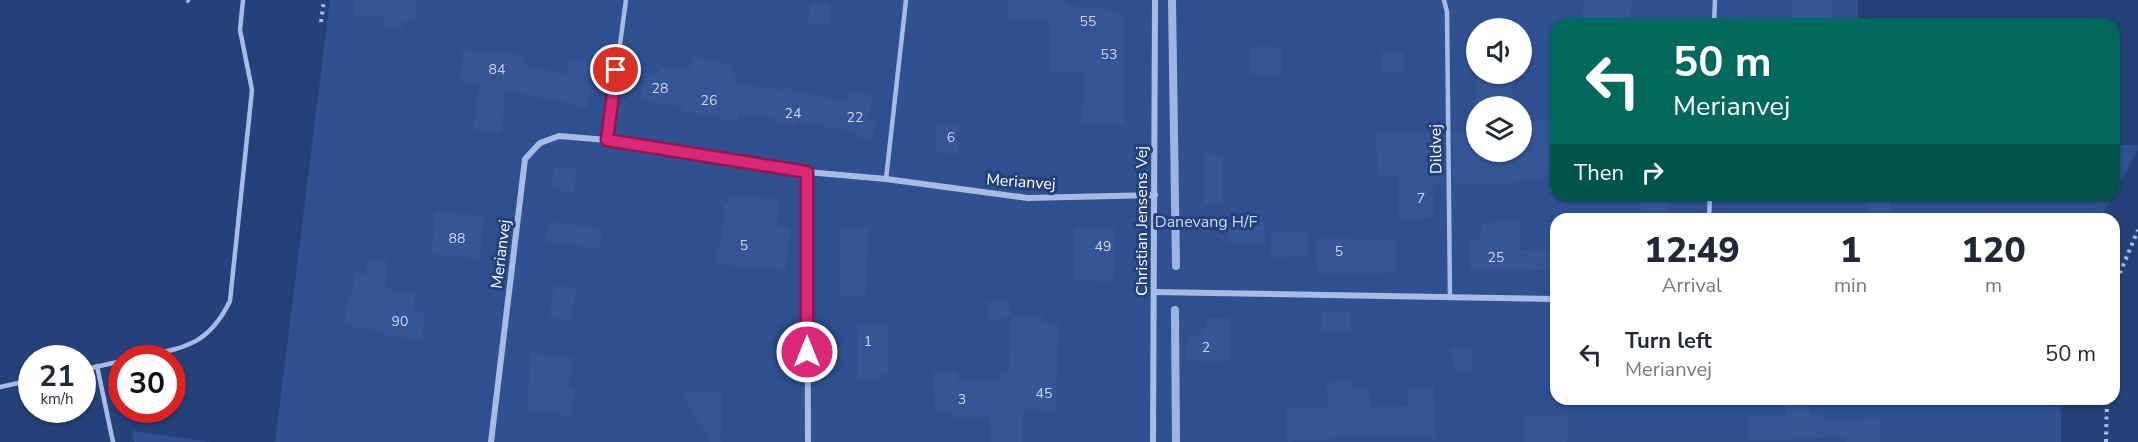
<!DOCTYPE html>
<style>
body{margin:0;font-family:"Nunito Sans",sans-serif;background:#f2f2f3;color:#1f2937;height:100vh;display:flex;flex-direction:column;font-size:22px;white-space:nowrap}
*{box-sizing:border-box;margin:0}
p{font-size:20px;color:#747a83}
.icon{flex:none;width:33px;height:33px;fill:none;stroke:currentColor;stroke-width:2;stroke-linecap:round;stroke-linejoin:round}
.map{position:relative;flex:1;overflow:hidden}
.drawer{position:absolute;left:1550px;top:213px;width:570px;height:192px;display:flex;flex-direction:column;background:#fff;border-radius:18px;box-shadow:0 2px 4px #0004}
.drawer>*{flex:none}
.banner{position:absolute;left:1550px;top:18px;width:570px;height:183px;border-radius:18px;box-shadow:0 2px 4px #0004;background:#00695c;color:#fff;overflow:hidden}
.controls{position:absolute;left:1466px;top:18px;display:grid;gap:12px}
.controls a{display:grid;place-items:center;width:66px;height:66px;border-radius:50%;background:#fff;box-shadow:0 2px 4px #0004;font-size:30px}
.speed{position:absolute;left:18px;top:345px;display:flex;gap:12px;font-size:30px;font-weight:700;text-align:center}
.speed>*{display:grid;place-content:center;width:78px;height:78px;border-radius:50%;background:#fff;box-shadow:0 2px 4px #0004;line-height:1}
.speed small{font-size:15px;font-weight:400}
.speed .limit{border:9px solid #d22;background:#fff;color:#111}
.pin{position:absolute;display:grid;place-items:center;width:51px;height:51px;color:#fff;margin:-26px;border:3px solid #fff;border-radius:50%;box-shadow:0 2px 6px #0007}
.me{position:absolute;width:66px;margin:-33px;rotate:0deg;stroke-linejoin:round;filter:drop-shadow(0 0 4px #0008)}
.turn{display:flex;align-items:center;gap:21px;height:126px;padding:0 24px;font-size:27px}
.turn .icon{width:78px;height:78px;stroke-width:2.5}
.turn b{display:block;font-size:42px;line-height:51px}
.then{display:flex;align-items:center;height:57px;padding:0 24px;background:#0003;gap:12px;font-size:22px}
.eta{display:flex;justify-content:space-evenly;align-items:center;height:102px;text-align:center}
.eta b{font-size:36px;font-weight:800;line-height:42px}
ul{padding:0;list-style:none}
li{display:flex;align-items:center;gap:18px;height:78px;padding:0 24px}
li div{flex:1}
li b{display:block;font-size:22px}
li em{font-style:normal}
.map>svg:first-child{display:block}
.green{fill:#2f5191;fill-rule:evenodd}
.lines{fill:none;stroke-linecap:round;stroke-linejoin:round}
.stream{stroke:#9cb6e4;stroke-width:8}
.building{fill:#355696}
.path{stroke:#a7bce4;stroke-width:4;stroke-dasharray:3 4.5;stroke-linecap:butt}
.lane{stroke:#a7bce4;stroke-width:4.5}
.street{stroke:#a7bce4;stroke-width:6}
.route-casing{stroke:#8e194d;stroke-width:15}
.route{stroke:#db2777;stroke-width:10}
.labels{text-anchor:middle;stroke-width:6;stroke-linejoin:round;paint-order:stroke}
.number-label{font-size:14px;fill:#ccd5e5}
.street-label{font-size:16px;fill:#fff;stroke:#254179}
.park-label{font-size:16px;fill:#cad8f3;stroke:#254179}
</style>
<div class="map">
<svg width="2138" height="442" viewBox="0 0 2138 442">
<rect width="100%" height="100%" fill="#254179"/>
<!-- green -->
<g class="green">
<path d="M 330,0 L 1858,0 L 1858,24 L 1556,24 L 1556,195 L 2114,195 L 2114,145 L 2138,145 L 2138,150 L 2100,219 L 1556,219 L 1556,399 L 2061,399 L 2061,442 L 275,442 ZM 1476,28 L 1521,28 L 1521,74 L 1476,74 ZM 1476,106 L 1521,106 L 1521,152 L 1476,152 Z"/>
<path d="M 132,431 L 211,442 L 134,442 Z"/>
</g>
<g class="lines">
<!-- stream -->
<g class="stream">
<path d="M 1172,0 L 1176,266"/>
<path d="M 1175,310 L 1176,442"/>
</g>
</g>
<!-- building -->
<g class="building">
<path d="M 354,0 L 417,1 L 416,20 L 402,23 L 402,29 L 383,28 L 383,17 L 354,15 Z"/>
<path d="M 1008,0 L 1068,0 L 1067,5 L 1122,11 L 1121,16 L 1125,17 L 1124,125 L 1082,124 L 1084,73 L 1050,72 L 1051,21 L 1007,20 Z"/>
<path d="M 1583,0 L 1631,1 L 1631,24 L 1583,24 Z"/>
<path d="M 1792,0 L 1833,0 L 1832,21 L 1792,21 Z"/>
<path d="M 811,3 L 830,4 L 829,24 L 808,23 Z"/>
<path d="M 1251,46 L 1281,47 L 1281,75 L 1250,74 Z"/>
<path d="M 463,49 L 525,55 L 524,65 L 566,75 L 568,59 L 594,63 L 588,108 L 506,91 L 501,133 L 473,130 L 479,84 L 460,82 Z"/>
<path d="M 1382,51 L 1404,52 L 1404,72 L 1381,72 Z"/>
<path d="M 692,56 L 729,64 L 738,83 L 782,90 L 783,87 L 801,91 L 801,93 L 845,100 L 847,91 L 873,95 L 869,118 L 876,119 L 873,140 L 854,137 L 855,132 L 798,122 L 797,127 L 776,124 L 776,119 L 738,113 L 737,122 L 681,111 L 682,106 L 640,101 L 644,72 L 659,74 L 660,67 L 689,70 Z"/>
<rect x="1476" y="74" width="36" height="32"/>
<path d="M 1521,121 L 1556,121 L 1556,144 L 1550,144 L 1551,168 L 1547,169 L 1547,178 L 1519,180 L 1519,183 L 1453,184 L 1453,133 L 1476,133 L 1476,152 L 1521,152 Z"/>
<path d="M 937,123 L 961,126 L 958,155 L 935,152 Z"/>
<path d="M 1376,131 L 1444,133 L 1444,184 L 1433,185 L 1433,218 L 1398,219 L 1398,175 L 1378,175 Z"/>
<path d="M 1223,153 L 1223,205 L 1204,205 L 1204,154 Z"/>
<path d="M 554,167 L 576,169 L 574,193 L 551,189 Z"/>
<path d="M 1641,195 L 1668,195 L 1669,219 L 1641,219 Z"/>
<rect x="1868" y="195" width="22" height="24"/>
<path d="M 730,196 L 779,199 L 778,226 L 790,227 L 786,271 L 716,264 L 717,247 L 722,241 L 724,203 L 730,204 Z"/>
<path d="M 435,212 L 484,216 L 480,259 L 432,254 Z"/>
<path d="M 1264,220 L 1265,244 L 1228,243 L 1229,222 Z"/>
<path d="M 1519,220 L 1520,250 L 1556,249 L 1556,270 L 1470,271 L 1469,239 L 1481,239 L 1481,223 Z"/>
<path d="M 548,222 L 602,227 L 600,249 L 546,242 Z"/>
<path d="M 839,226 L 868,227 L 866,296 L 841,295 Z"/>
<path d="M 1075,226 L 1115,227 L 1114,282 L 1074,280 Z"/>
<path d="M 1271,233 L 1308,233 L 1308,256 L 1271,258 Z"/>
<path d="M 1315,238 L 1397,240 L 1396,273 L 1318,274 Z"/>
<path d="M 367,259 L 387,260 L 386,289 L 415,293 L 413,311 L 425,312 L 422,340 L 383,335 L 383,332 L 344,325 L 348,297 L 352,298 L 355,273 L 366,274 Z"/>
<path d="M 554,285 L 576,289 L 571,321 L 549,318 Z"/>
<path d="M 1010,300 L 1010,318 L 989,320 L 988,301 Z"/>
<path d="M 1321,311 L 1351,311 L 1351,331 L 1322,331 Z"/>
<path d="M 1011,314 L 1043,315 L 1043,323 L 1059,323 L 1056,411 L 1023,409 L 1023,442 L 990,442 L 990,417 L 951,418 L 951,412 L 935,412 L 933,371 L 957,370 L 958,381 L 998,380 L 998,372 L 1009,372 Z"/>
<path d="M 1207,318 L 1230,318 L 1229,362 L 1187,361 L 1187,337 L 1196,337 L 1207,325 Z"/>
<path d="M 858,325 L 889,325 L 888,375 L 878,374 L 878,380 L 857,379 Z"/>
<path d="M 1472,346 L 1473,370 L 1454,371 L 1452,347 Z"/>
<path d="M 531,352 L 573,358 L 569,389 L 574,390 L 571,416 L 527,410 Z"/>
<path d="M 1352,380 L 1353,387 L 1369,386 L 1371,407 L 1408,406 L 1407,387 L 1434,386 L 1435,438 L 1391,437 L 1391,434 L 1287,442 L 1286,409 L 1328,409 L 1326,383 Z"/>
<path d="M 722,392 L 721,442 L 710,442 L 682,393 Z"/>
<path d="M 1809,402 L 1810,415 L 1822,415 L 1822,420 L 1880,417 L 1881,442 L 1845,442 L 1845,437 L 1748,441 L 1747,416 L 1787,416 L 1786,404 Z"/>
<path d="M 1525,416 L 1568,416 L 1567,442 L 1524,442 Z"/>
</g>
<g class="lines">
<!-- path -->
<g class="path">
<path d="M 187,0 L 192,5"/>
<path d="M 321,22 L 324,0"/>
<path d="M 2114,287 L 2138,230"/>
<path d="M 2106,442 L 2107,399"/>
</g>
<!-- lane -->
<g class="lane">
<path d="M 1444,0 L 1447,12 L 1450,297"/>
<path d="M 1714,24 L 1715,0"/>
<path d="M 607,140 L 626,0"/>
<path d="M 886,179 L 906,0"/>
<path d="M 1709,219 L 1710,195"/>
<path d="M 134,358 C 181,348 207,348 230,301 L 252,90 L 240,30 L 243,0"/>
<path d="M 97,366 L 113,442"/>
<path d="M 82,370 L 122,361"/>
<path d="M 0,387 L 32,380"/>
</g>
<!-- street -->
<g class="street">
<path d="M 807,172 L 808,442"/>
<path d="M 1154,292 L 1556,299"/>
<path d="M 491,442 L 525,159 L 540,143 L 559,136 L 607,140 L 807,172 L 886,179 L 1028,198 L 1155,195"/>
<path d="M 1153,442 L 1155,0"/>
</g>
</g>
<g class="lines">
<!-- route casing -->
<g class="route-casing">
<path id="route" d="M 616,70 L 607,140 L 807,172 L 807,352"/>
</g>
<!-- route -->
<use href="#route" class="route"/>
</g>
<g class="labels">
<!-- number labels -->
<g class="number-label">
<text x="1088" y="26">55</text>
<text x="1109" y="59">53</text>
<text x="497" y="74">84</text>
<text x="660" y="93">28</text>
<text x="709" y="105">26</text>
<text x="793" y="118">24</text>
<text x="855" y="122">22</text>
<text x="951" y="142">6</text>
<text x="1421" y="203">7</text>
<text x="457" y="243">88</text>
<text x="744" y="250">5</text>
<text x="1103" y="251">49</text>
<text x="1339" y="256">5</text>
<text x="1496" y="262">25</text>
<text x="400" y="326">90</text>
<text x="868" y="346">1</text>
<text x="1206" y="352">2</text>
<text x="1044" y="398">45</text>
<text x="962" y="404">3</text>
</g>
<!-- street labels -->
<g class="street-label">
<text transform="translate(1435 149) rotate(-91)" y="6">Dildvej</text>
<text transform="translate(1021 181) rotate(4)" y="6">Merianvej</text>
<text transform="translate(1141 221) rotate(-90)" y="6">Christian Jensens Vej</text>
<text transform="translate(500 254) rotate(-83)" y="6">Merianvej</text>
</g>
<!-- park labels -->
<g class="park-label">
<text x="1206" y="227">Danevang H/F</text>
</g>
</g>
</svg>
<div class="controls">
<a><svg class="icon" aria-label="sound" viewBox="0 0 24 24"><path d="M4 9h4l5-4v14l-5-4H4zM17 9q2 3 0 6"/></svg></a>
<a><svg class="icon" aria-label="layers" viewBox="0 0 24 24"><path d="M12 4l9 5-9 5-9-5zM3 14l9 5 9-5"/></svg></a>
</div>
<div class="speed"><div>21<small>km/h</small></div><div class="limit">30</div></div>
<div class="pin" style="left:616px;top:70px;background:#d93025"><svg class="icon" aria-label="arrive" viewBox="0 0 24 24"><path d="M6 21V4h12l-3 4 3 4H6"/></svg></div>
<svg class="me" style="left:807px;top:352px" viewBox="-20 -20 40 40"><circle r="17" fill="#db2777" stroke="#fff" stroke-width="3"/><path d="M0-11L8 9 0 5-8 9z" fill="#fff"/></svg>
<div class="banner">
<div class="turn"><svg class="icon" aria-label="left" viewBox="0 0 24 24"><path d="M17 20v-9H6M10 6l-5 5 5 5"/></svg><div><b>50 m</b>Merianvej</div></div>
<div class="then">Then<svg class="icon" aria-label="right" viewBox="0 0 24 24"><path d="M7 20v-9h11M14 6l5 5-5 5"/></svg></div>
</div>
<section class="drawer">
<div class="eta">
<div><b>12:49</b><p>Arrival</p></div>
<div><b>1</b><p>min</p></div>
<div><b>120</b><p>m</p></div>
</div>
<ul>
<li><svg class="icon" aria-label="left" viewBox="0 0 24 24"><path d="M17 20v-9H6M10 6l-5 5 5 5"/></svg><div><b>Turn left</b><p>Merianvej</p></div><em>50 m</em></li>
</ul>
</section>
</div>
